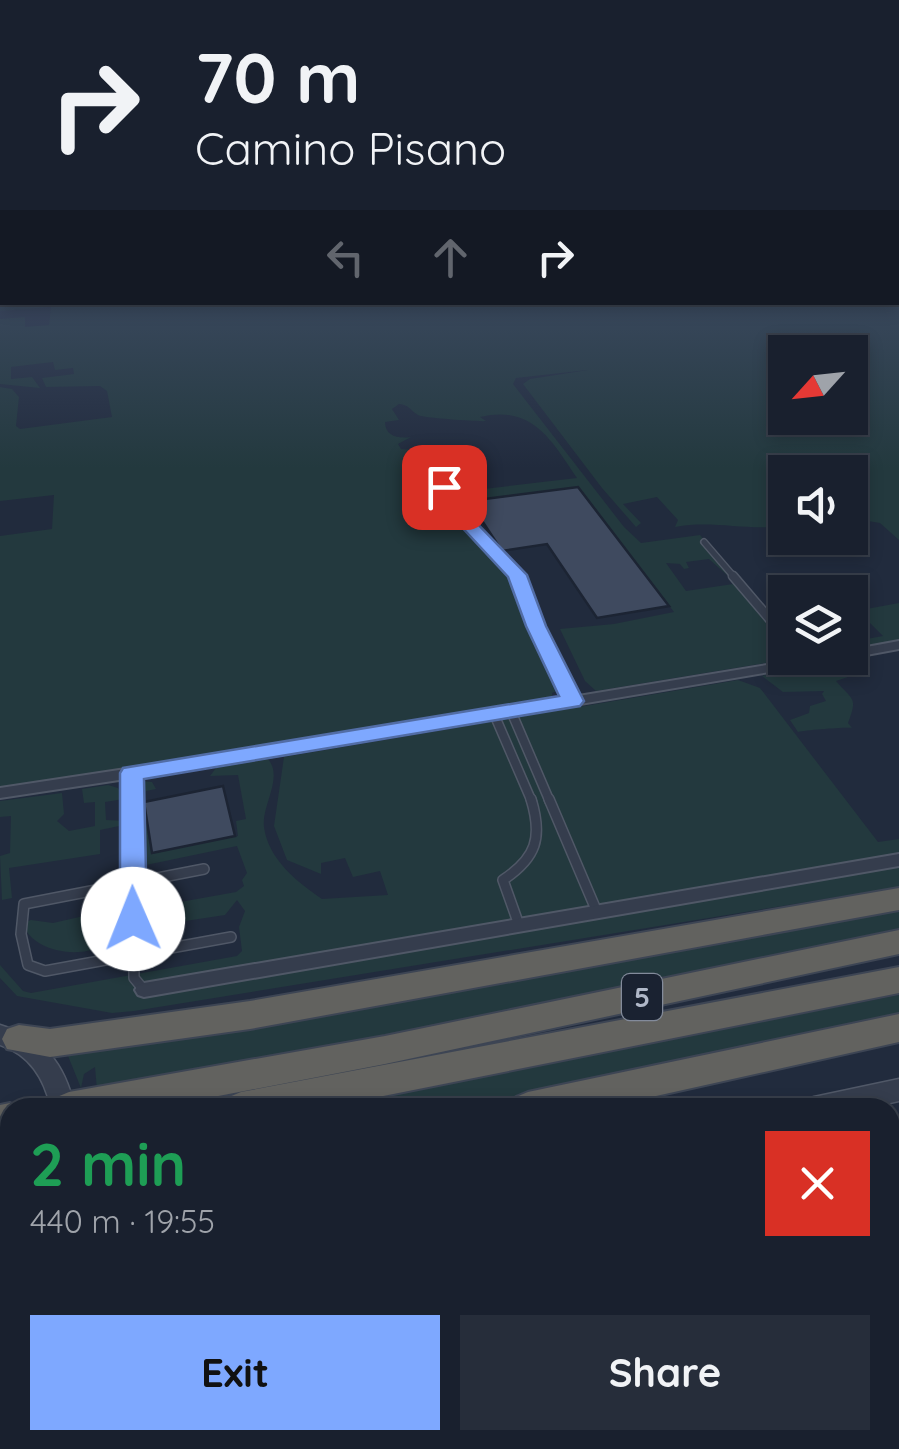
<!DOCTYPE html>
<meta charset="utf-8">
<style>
body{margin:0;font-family:Quicksand,sans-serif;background:#262d3a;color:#f1f3f6;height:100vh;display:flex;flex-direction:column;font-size:38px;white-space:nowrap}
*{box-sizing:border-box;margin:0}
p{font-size:32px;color:#9fa3aa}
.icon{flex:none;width:55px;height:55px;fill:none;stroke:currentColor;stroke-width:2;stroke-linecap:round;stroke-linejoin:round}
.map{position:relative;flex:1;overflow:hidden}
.drawer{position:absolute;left:0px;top:1098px;width:900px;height:352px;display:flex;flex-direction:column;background:#19202e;border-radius:30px 30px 0 0;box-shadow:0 5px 15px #0003,0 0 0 2px #373e4a}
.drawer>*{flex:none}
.top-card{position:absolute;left:0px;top:0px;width:900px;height:305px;box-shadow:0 5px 15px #0003,0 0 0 2px #373e4a;background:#19202e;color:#f1f3f6;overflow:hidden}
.needle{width:65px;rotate:243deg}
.controls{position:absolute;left:768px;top:335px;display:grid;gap:20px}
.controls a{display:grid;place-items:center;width:100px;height:100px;border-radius:0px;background:#19202e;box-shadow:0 5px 15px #0003,0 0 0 2px #373e4a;font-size:50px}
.pin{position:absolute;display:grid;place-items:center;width:85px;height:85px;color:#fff;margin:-42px;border-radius:20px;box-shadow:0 5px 15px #0006}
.me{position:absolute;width:110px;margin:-55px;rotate:359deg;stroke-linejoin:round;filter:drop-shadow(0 0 8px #0008)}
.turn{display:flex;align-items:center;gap:35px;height:210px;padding:0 30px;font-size:45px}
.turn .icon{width:130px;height:130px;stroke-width:2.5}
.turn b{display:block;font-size:70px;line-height:85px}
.lanes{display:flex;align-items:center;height:95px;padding:0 30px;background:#0003;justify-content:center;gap:50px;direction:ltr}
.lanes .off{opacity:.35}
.round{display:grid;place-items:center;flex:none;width:105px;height:105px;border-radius:0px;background:#262d3a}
.head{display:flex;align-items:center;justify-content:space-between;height:170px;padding:0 30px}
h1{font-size:60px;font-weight:700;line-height:75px;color:#1e9e55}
.cta{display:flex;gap:20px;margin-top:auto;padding:20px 30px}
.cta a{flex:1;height:115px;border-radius:0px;background:#7ea8ff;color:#111;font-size:40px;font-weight:700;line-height:115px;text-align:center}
.cta a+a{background:#262d3a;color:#f1f3f6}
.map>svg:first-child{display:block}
.green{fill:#23393e;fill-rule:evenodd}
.building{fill:#3f4a5f;stroke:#1c2433;stroke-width:2.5}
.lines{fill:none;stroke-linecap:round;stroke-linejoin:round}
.service-far3-casing{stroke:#505867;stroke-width:8}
.service-far2-casing{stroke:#505867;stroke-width:11}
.service-far1-casing{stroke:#505867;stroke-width:12}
.service-casing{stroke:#505867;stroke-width:15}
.minor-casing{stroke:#505867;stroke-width:4}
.tertiary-casing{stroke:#505867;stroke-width:3}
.trunk-casing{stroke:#3d4554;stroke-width:4}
.service-far3{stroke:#353d4d;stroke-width:5}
.service-far2{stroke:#353d4d;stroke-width:8}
.service-far1{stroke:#353d4d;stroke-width:9}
.service{stroke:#353d4d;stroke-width:11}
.minor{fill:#353d4d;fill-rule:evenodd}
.tertiary{fill:#353d4d;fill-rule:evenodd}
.trunk{fill:#62625f;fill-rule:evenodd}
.route{fill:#7ea8ff;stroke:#526da6;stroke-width:2.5}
.labels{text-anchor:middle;stroke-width:8;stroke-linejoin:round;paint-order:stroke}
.shield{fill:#1a2231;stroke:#838b9b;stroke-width:2.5}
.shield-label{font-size:28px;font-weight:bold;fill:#b0b8c8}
</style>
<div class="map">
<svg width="899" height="1449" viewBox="0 0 899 1449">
<rect width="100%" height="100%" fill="#212b3d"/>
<!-- green -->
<g class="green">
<path d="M 2,265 L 2,302 L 898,302 L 899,265 L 899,540 L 880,523 L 850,518 L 850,472 L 785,472 L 785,526 C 745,531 714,520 675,527 L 678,520 L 657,497 L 623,504 L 641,523 L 636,527 L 602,488 L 523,384 L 530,379 L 588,370 L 516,378 L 513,384 L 624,527 L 641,543 L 700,535 L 735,575 L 728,576 L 709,559 L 686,562 L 689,568 L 684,569 L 680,564 L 666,563 L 686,591 L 740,583 L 785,636 L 785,658 L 795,658 L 596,691 L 585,681 L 560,629 L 614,624 L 674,612 L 581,490 L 471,505 L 466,496 L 475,490 L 577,478 C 550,438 532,405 480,417 L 486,421 C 481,422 429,418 421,416 C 411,413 411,405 399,404 L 392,409 L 399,420 L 385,422 C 385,436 398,439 411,437 L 398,444 L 401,449 L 415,450 L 408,457 L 411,466 L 437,469 L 489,557 L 506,570 L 563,688 L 552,693 L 552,697 L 535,701 L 217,755 L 0,787 L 0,536 L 52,529 L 54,495 L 0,501 L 0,387 L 12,389 L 19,397 L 16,426 L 20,429 L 112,417 L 107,391 L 100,386 L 46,387 L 42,378 L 74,374 L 73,368 L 55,370 L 53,362 L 11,367 L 11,379 L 32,377 L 40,388 L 0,384 L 0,319 L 25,317 L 25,327 L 49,325 L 51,307 L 0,311 ZM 785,352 L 850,352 L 850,418 L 785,418 Z"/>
<path d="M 899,603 L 899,640 L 850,648 L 850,642 L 883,636 L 865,618 L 850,621 L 850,612 Z"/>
<path d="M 836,660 L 854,675 L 836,681 C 853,701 858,697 848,723 L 852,728 C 845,727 807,730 798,732 L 790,720 L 809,713 L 810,706 L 826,701 L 822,694 L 824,691 L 783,692 L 762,676 Z"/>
<path d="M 738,680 L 760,688 L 878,842 L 899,839 L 899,887 L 134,1011 L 112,1013 L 17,996 L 0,978 L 0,965 L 23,991 L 31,993 L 237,956 L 242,951 L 239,927 L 245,911 L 237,900 L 225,915 L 159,925 L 159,935 L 154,938 C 145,925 142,911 145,895 L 156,896 L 158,906 L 236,892 L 244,886 L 242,880 L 247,873 L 237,846 L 146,865 L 141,862 L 137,786 L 141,781 L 152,782 L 156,789 L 146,791 L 144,802 L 152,853 L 238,836 L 236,821 L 246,819 L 238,775 L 210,776 L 216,768 L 268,759 C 284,778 261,806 264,827 C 268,859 297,882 322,899 L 388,895 L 380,871 L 353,877 L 345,858 L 321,863 L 321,874 L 287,860 L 274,826 L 284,757 Z"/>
<path d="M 108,785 L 118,788 L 124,799 L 105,802 L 106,820 L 126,821 L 124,825 L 100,830 L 100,854 L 9,868 L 12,898 L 2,900 L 0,856 L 10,853 L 11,816 L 0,817 L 0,801 L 62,793 L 64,814 L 57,821 L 69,831 L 95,826 L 95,802 L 84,803 L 82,789 Z"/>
<path d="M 899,907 L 899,928 L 664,981 L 97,1090 L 95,1067 L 84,1074 L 81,1088 L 66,1051 Z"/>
<path d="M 110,910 L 121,918 C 116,926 110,939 102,945 C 80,960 30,951 23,923 L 31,920 L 53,923 Z"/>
<path d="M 899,995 L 899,1016 L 473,1107 L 315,1108 Z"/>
</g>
<!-- building -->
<g class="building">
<path d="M 578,487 L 669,606 L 597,618 L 547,544 L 502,551 L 469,501 Z"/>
<path d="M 223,786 L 235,836 L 152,853 L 144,802 Z"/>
</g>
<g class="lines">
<!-- service-far3 casing -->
<g class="service-far3-casing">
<g id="service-far3">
<path d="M 425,455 L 463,518 L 518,578"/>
<path d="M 704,542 L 735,578"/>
</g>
</g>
<!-- service-far2 casing -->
<g class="service-far2-casing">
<g id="service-far2">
<path d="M 517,576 L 536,626 L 573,701"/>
<path d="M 733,576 L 785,637"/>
<path d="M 511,711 L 550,802"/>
<path d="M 494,714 L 532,802"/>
<path d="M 132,773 L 132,802"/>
</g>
</g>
<!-- service-far1 casing -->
<g class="service-far1-casing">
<g id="service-far1">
<path d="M 132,799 L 134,978 L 144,990"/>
<path d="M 549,799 L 597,912"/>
<path d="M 204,869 L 24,904 L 21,934 L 28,965 L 45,971 L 231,937"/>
<path d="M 519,925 L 503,880 C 536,858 543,838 531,799"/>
</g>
</g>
<!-- service casing -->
<g class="service-casing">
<path id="service" d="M 726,1440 L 729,1449"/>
</g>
<!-- minor casing -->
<g class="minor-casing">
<g id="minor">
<path d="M 899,641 L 899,649 L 850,658 L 849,658 L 850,650 Z"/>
<path d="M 809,658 L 835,658 L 829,662 L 238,762 L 0,798 L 0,788 L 238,752 Z"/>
<path d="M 899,854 L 899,866 L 144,997 L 138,995 L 135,990 L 138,985 L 144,983 Z"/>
</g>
</g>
<!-- tertiary casing -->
<g class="tertiary-casing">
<g id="tertiary">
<path d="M 0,1025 C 45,1039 64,1062 75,1108 L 51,1108 C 44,1078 30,1055 0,1045 Z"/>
<path d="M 899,1079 L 899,1101 L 868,1108 L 802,1108 L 805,1100 L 814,1097 Z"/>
<path d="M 0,1250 L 10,1252 L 10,1280 L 0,1278 Z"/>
</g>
</g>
<!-- trunk casing -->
<g class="trunk-casing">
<g id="trunk">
<path d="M 899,888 L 899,910 L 250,1029 L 50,1057 L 7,1049 L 2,1039 L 7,1029 L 19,1025 L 50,1029 L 250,1001 Z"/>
<path d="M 899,930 L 899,954 L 385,1064 L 156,1108 L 52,1108 L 57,1097 L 69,1092 L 385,1036 Z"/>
<path d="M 899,967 L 899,993 L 323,1108 L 224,1108 L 229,1097 L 241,1092 Z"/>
<path d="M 899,1014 L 899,1042 L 602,1108 L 511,1108 L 516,1097 L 528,1092 Z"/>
<path d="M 10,1103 L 22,1108 L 10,1108 L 10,1167 L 0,1169 L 0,1105 Z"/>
<path d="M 10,1222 L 10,1260 L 5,1262 L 0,1260 L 0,1226 Z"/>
</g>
</g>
<!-- service-far3 -->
<use href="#service-far3" class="service-far3"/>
<!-- service-far2 -->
<use href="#service-far2" class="service-far2"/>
<!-- service-far1 -->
<use href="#service-far1" class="service-far1"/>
<!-- service -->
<use href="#service" class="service"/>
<!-- minor -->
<use href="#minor" class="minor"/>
<!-- tertiary -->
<use href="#tertiary" class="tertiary"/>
<!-- trunk -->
<use href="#trunk" class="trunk"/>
</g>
<!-- sky -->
<linearGradient id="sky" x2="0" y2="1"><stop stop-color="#121822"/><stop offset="0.57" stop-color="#3d4a62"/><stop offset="1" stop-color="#3d4a62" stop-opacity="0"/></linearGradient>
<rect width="899" height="468" fill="url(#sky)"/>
<!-- route -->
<path class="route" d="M 444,482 L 450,483 L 470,516 L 527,575 L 546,626 L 584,701 L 580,706 L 144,779 L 147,919 L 143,927 L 133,930 L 124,927 L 120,919 L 120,773 L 123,768 L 559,696 L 526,626 L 508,577 L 457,522 L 435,487 Z"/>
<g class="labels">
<!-- shield labels -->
<rect class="shield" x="622" y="974" width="40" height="46" rx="8"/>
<g class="shield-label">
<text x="642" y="1007">5</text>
</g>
</g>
</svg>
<div class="controls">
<a><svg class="needle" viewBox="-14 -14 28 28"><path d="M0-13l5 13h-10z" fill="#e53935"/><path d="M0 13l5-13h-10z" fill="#9fa3aa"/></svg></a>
<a><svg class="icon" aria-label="sound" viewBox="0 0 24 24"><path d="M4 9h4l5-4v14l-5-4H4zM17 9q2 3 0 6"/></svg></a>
<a><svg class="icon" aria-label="layers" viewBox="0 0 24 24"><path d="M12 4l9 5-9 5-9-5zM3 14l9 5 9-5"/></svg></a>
</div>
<div class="pin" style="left:444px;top:487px;background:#d93025"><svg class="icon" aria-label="arrive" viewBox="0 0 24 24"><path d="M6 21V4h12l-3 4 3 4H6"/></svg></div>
<svg class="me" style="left:133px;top:919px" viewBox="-20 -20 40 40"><circle r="19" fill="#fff"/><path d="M0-13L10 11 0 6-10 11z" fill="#7ea8ff"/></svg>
<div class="top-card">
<div class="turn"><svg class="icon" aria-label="right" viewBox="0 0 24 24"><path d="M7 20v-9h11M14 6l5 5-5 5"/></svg><div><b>70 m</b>Camino Pisano</div></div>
<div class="lanes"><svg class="icon off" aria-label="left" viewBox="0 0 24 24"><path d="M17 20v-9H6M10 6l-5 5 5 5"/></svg><svg class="icon off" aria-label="ahead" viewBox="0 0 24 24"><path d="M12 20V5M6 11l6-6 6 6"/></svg><svg class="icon" aria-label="right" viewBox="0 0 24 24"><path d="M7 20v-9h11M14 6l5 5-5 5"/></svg></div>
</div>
<section class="drawer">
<div class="head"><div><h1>2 min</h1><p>440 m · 19:55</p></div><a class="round" style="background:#d93025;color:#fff"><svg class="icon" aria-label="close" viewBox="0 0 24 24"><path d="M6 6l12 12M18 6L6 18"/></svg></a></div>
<div class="cta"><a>Exit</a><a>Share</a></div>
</section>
</div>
